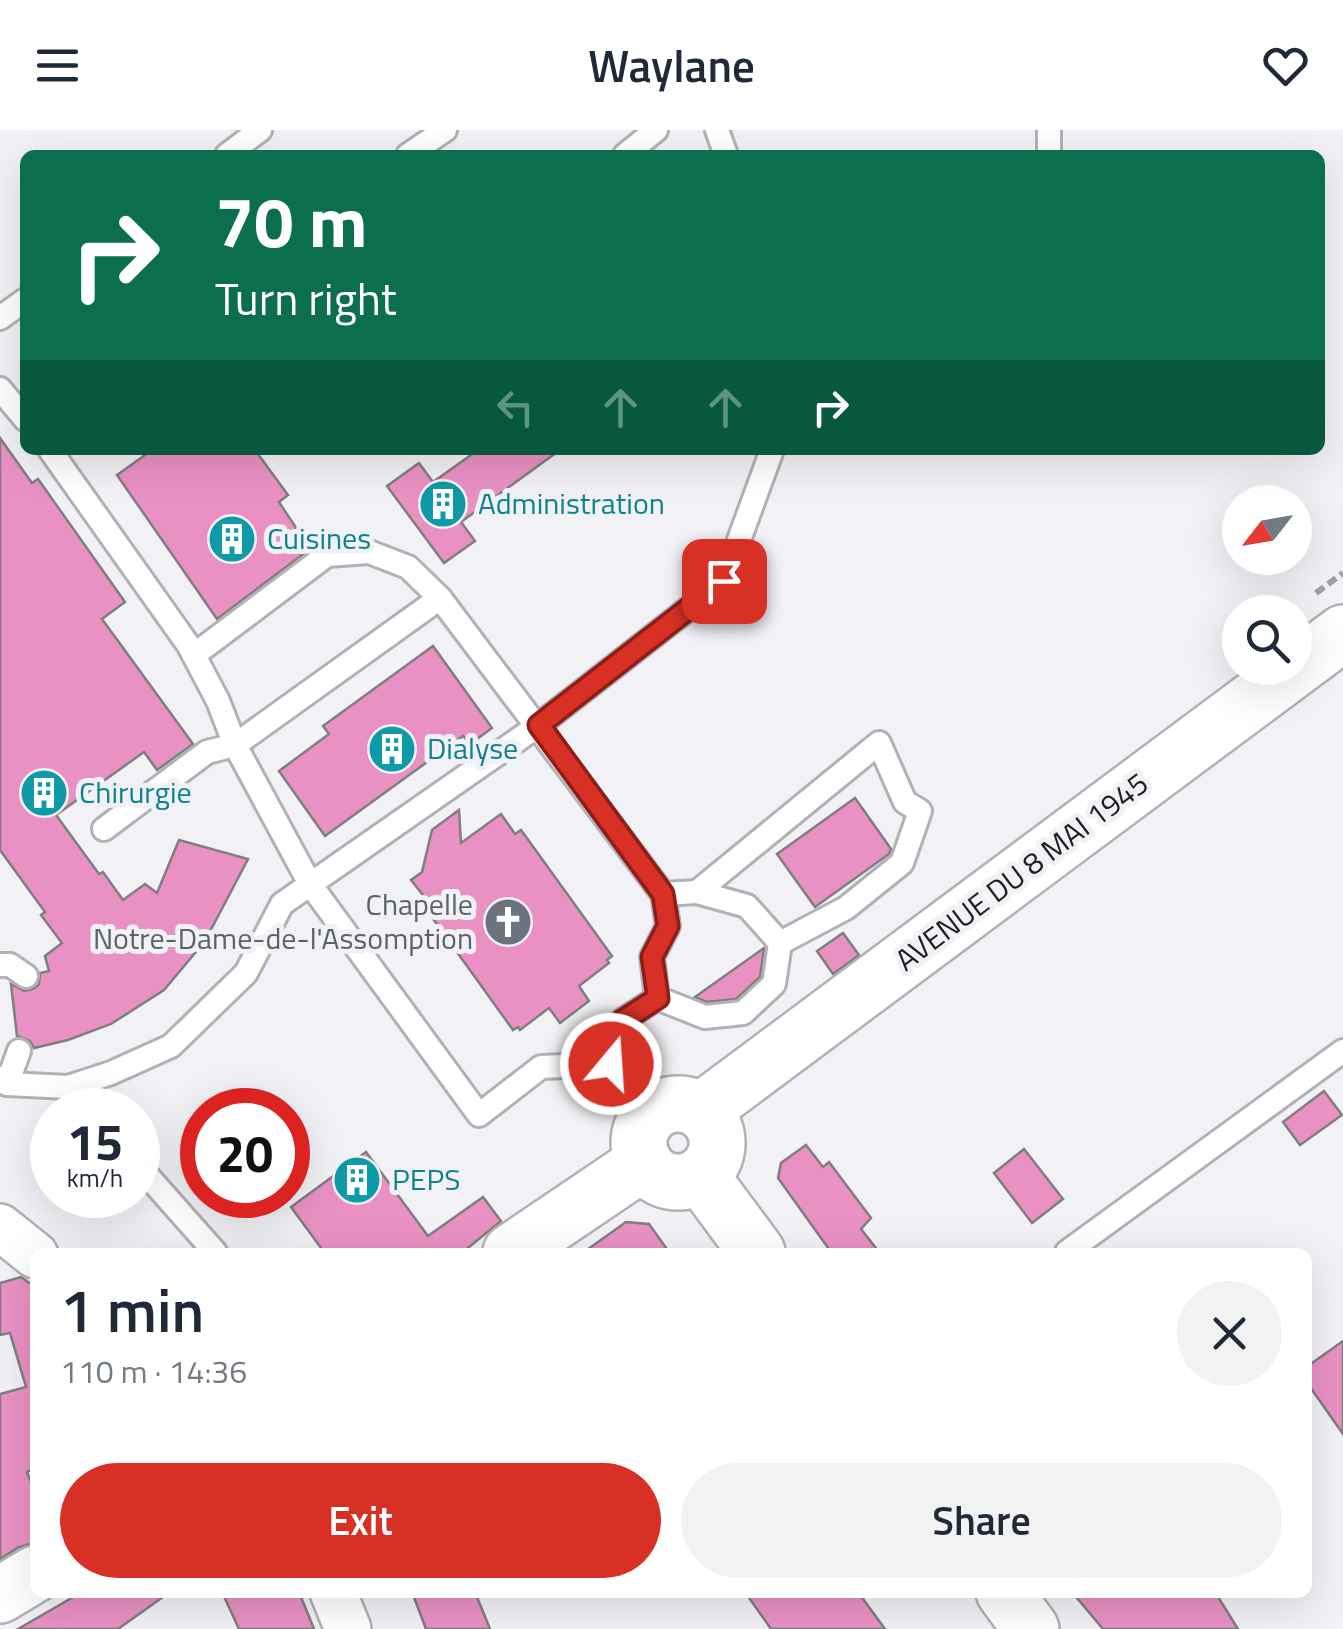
<!DOCTYPE html>
<meta charset="utf-8">
<style>
body{margin:0;font-family:"Titillium Web",sans-serif;background:#f2f2f3;color:#1f2937;height:100vh;display:flex;flex-direction:column;font-size:38px;white-space:nowrap}
*{box-sizing:border-box;margin:0}
p{font-size:32px;color:#747a83}
.icon{flex:none;width:55px;height:55px;fill:none;stroke:currentColor;stroke-width:2;stroke-linecap:round;stroke-linejoin:round}
.map{position:relative;flex:1;overflow:hidden}
.side{position:absolute;left:30px;top:1118px;width:1282px;height:350px;display:flex;flex-direction:column;background:#fff;border-radius:15px;box-shadow:0 10px 40px #0002}
.side>*{flex:none}
.top-card{position:absolute;left:20px;top:20px;width:1305px;height:305px;border-radius:15px;box-shadow:0 10px 40px #0002;background:#0b6e4f;color:#fff;overflow:hidden}
.needle{width:65px;rotate:239deg}
.fabs{position:absolute;left:1222px;top:355px;display:grid;gap:20px}
.fabs a{display:grid;place-items:center;width:90px;height:90px;border-radius:50%;background:#fff;box-shadow:0 10px 40px #0002;font-size:50px}
.speed{position:absolute;left:30px;top:958px;display:flex;gap:20px;font-size:50px;font-weight:700;text-align:center}
.speed>*{display:grid;place-content:center;width:130px;height:130px;border-radius:50%;background:#fff;box-shadow:0 10px 40px #0002;line-height:1}
.speed small{font-size:25px;font-weight:400}
.speed .limit{border:15px solid #d22;background:#fff;color:#111}
.pin{position:absolute;display:grid;place-items:center;width:85px;height:85px;color:#fff;margin:-42px;border-radius:20px;box-shadow:0 5px 15px #0006}
.me{position:absolute;width:110px;margin:-55px;rotate:18deg;stroke-linejoin:round;filter:drop-shadow(0 0 8px #0008)}
.turn{display:flex;align-items:center;gap:35px;height:210px;padding:0 30px;font-size:45px}
.turn .icon{width:130px;height:130px;stroke-width:2.5}
.turn b{display:block;font-size:70px;line-height:85px}
.lanes{display:flex;align-items:center;height:95px;padding:0 30px;background:#0003;justify-content:center;gap:50px;direction:ltr}
.lanes .off{opacity:.35}
.round{display:grid;place-items:center;flex:none;width:105px;height:105px;border-radius:52px;background:#f2f2f3}
.head{display:flex;align-items:center;justify-content:space-between;height:170px;padding:0 30px}
h1{font-size:60px;font-weight:600;line-height:75px}
.action{display:flex;gap:20px;margin-top:auto;padding:20px 30px}
.action a{flex:1;height:115px;border-radius:60px;background:#d93025;color:#fff;font-size:40px;font-weight:600;line-height:115px;text-align:center}
.action a+a{background:#f2f2f3;color:#1f2937}
header{display:flex;justify-content:space-between;align-items:center;height:130px;padding:0 30px;background:#fff;font-size:45px;font-weight:600}
.map>svg:first-child{display:block}
.building{fill:#ea91c4;stroke:#817e80;stroke-width:2.5}
.lines{fill:none;stroke-linecap:round;stroke-linejoin:round}
.service-casing{stroke:#b2b1b5;stroke-width:28}
.minor-casing{stroke:#b2b1b5;stroke-width:50}
.secondary-casing{stroke:#b2b1b5;stroke-width:60}
.path{stroke:#9f9fa1;stroke-width:6;stroke-dasharray:10 5;stroke-linecap:butt}
.service{stroke:#fff;stroke-width:22}
.minor{stroke:#fff;stroke-width:45}
.secondary{stroke:#fff;stroke-width:55}
.route-casing{stroke:#8d1f18;stroke-width:25}
.route{stroke:#d93025;stroke-width:18}
.labels{text-anchor:middle;stroke-width:10;stroke-linejoin:round;paint-order:stroke}
.culture-label{font-size:30px;fill:#0d838f;stroke:#f2f2f6;text-anchor:start}
.street-label{font-size:30px;fill:#1f1f20;stroke:#f2f2f6}
.worship-label{font-size:30px;fill:#5b616d;stroke:#f2f2f6;text-anchor:end}
</style>
<header><svg class="icon" aria-label="menu" viewBox="0 0 24 24"><path d="M4 6h16M4 12h16M4 18h16"/></svg>Waylane<svg class="icon" aria-label="heart" viewBox="0 0 24 24"><path d="M12 20l-8-8c-3-5 5-10 8-4 3-6 11-1 8 4z"/></svg></header>
<div class="map">
<svg width="1343" height="1499" viewBox="0 0 1343 1499">
<rect width="100%" height="100%" fill="#f2f2f6"/>
<!-- building -->
<g class="building">
<path d="M 0,308 L 32,353 L 38,349 L 125,472 L 102,489 L 193,614 L 157,640 L 144,622 L 56,685 L 99,744 L 103,742 L 123,770 L 145,754 L 157,763 L 179,710 L 248,729 L 205,811 L 164,860 L 111,894 L 68,910 L 34,918 L 30,911 L 17,906 L 11,854 L 24,861 L 33,859 L 39,854 L 40,843 L 49,841 L 45,826 L 62,813 L 41,785 L 45,782 L 0,720 Z"/>
<path d="M 152,320 L 255,320 L 288,365 L 279,372 L 310,419 L 217,489 L 117,345 Z"/>
<path d="M 478,320 L 560,320 L 461,392 L 475,411 L 444,433 L 387,356 L 419,333 L 433,352 Z"/>
<path d="M 433,516 L 492,598 L 470,614 L 463,606 L 325,706 L 279,641 L 329,604 L 323,596 Z"/>
<path d="M 855,668 L 891,719 L 889,724 L 815,777 L 777,724 Z"/>
<path d="M 459,680 L 461,713 L 501,684 L 515,704 L 521,700 L 612,826 L 607,830 L 609,833 L 579,856 L 589,871 L 560,893 L 549,878 L 520,900 L 518,897 L 513,900 L 421,772 L 426,769 L 411,750 L 422,742 L 432,700 Z"/>
<path d="M 843,803 L 859,825 L 833,844 L 817,821 Z"/>
<path d="M 764,818 L 760,847 L 736,869 L 707,872 L 695,867 Z"/>
<path d="M 1324,961 L 1342,985 L 1300,1015 L 1283,992 Z"/>
<path d="M 806,1015 L 823,1037 L 829,1032 L 871,1088 L 861,1099 L 879,1122 L 831,1122 L 778,1048 L 781,1033 Z"/>
<path d="M 1024,1019 L 1063,1069 L 1032,1093 L 994,1043 Z"/>
<path d="M 366,1022 L 428,1106 L 483,1067 L 501,1091 L 463,1122 L 324,1122 L 291,1077 Z"/>
<path d="M 626,1092 L 649,1094 L 669,1122 L 584,1122 Z"/>
<path d="M 21,1147 L 35,1157 L 35,1338 L 27,1342 L 35,1361 L 35,1413 L 19,1417 L 0,1429 L 0,1264 L 26,1257 L 10,1203 L 0,1205 L 0,1153 Z"/>
<path d="M 1343,1211 L 1343,1304 L 1308,1254 L 1308,1236 Z"/>
<path d="M 82,1462 L 170,1462 L 118,1499 L 18,1499 Z"/>
<path d="M 222,1462 L 299,1462 L 314,1499 L 239,1499 Z"/>
<path d="M 412,1462 L 475,1462 L 490,1499 L 426,1499 Z"/>
<path d="M 745,1462 L 858,1462 L 885,1499 L 771,1499 Z"/>
<path d="M 1072,1462 L 1215,1462 L 1238,1499 L 1103,1499 Z"/>
</g>
<g class="lines">
<!-- service casing -->
<g class="service-casing">
<g id="service">
<path d="M 717,0 L 726,25"/>
<path d="M 227,25 L 260,0"/>
<path d="M 408,25 L 445,0"/>
<path d="M 625,25 L 656,0"/>
<path d="M 1049,25 L 1049,0"/>
<path d="M 0,188 L 25,170"/>
<path d="M 0,259 L 25,289"/>
<path d="M 50,320 L 189,516 L 218,571 L 235,615 L 310,754 L 479,985 L 541,937 L 611,934"/>
<path d="M 194,525 L 327,425 L 369,422 L 408,437 L 440,468"/>
<path d="M 104,699 L 207,622 L 235,615 L 440,468 L 663,764 L 697,762 L 747,776 L 780,813 L 774,854 L 743,883 L 705,887 L 657,868 L 622,891 L 611,934 L 647,988"/>
<path d="M 697,762 L 879,613 L 905,672 L 920,681 L 902,733 L 846,778 L 780,813"/>
<path d="M 0,835 L 10,835 L 26,846"/>
<path d="M 657,868 L 652,827 L 668,796 L 663,764"/>
<path d="M 0,948 L 7,954 L 68,957 L 111,943 L 171,916 L 246,843 L 282,774 L 539,595 L 724,451 L 772,320"/>
<path d="M 7,954 L 19,921"/>
<path d="M 68,957 L 89,980"/>
<path d="M 138,1035 L 215,1122"/>
<path d="M 1067,1122 L 1343,921"/>
</g>
</g>
<!-- minor casing -->
<g class="minor-casing">
<g id="minor">
<path d="M 0,1097 L 35,1125"/>
<path d="M 333,1462 L 348,1499"/>
</g>
</g>
<!-- secondary casing -->
<g class="secondary-casing">
<g id="secondary">
<circle cx="678" cy="1013" r="39"/>
<path d="M 701,981 L 1343,503"/>
<path d="M 700,1045 L 757,1122"/>
<path d="M 511,1122 L 644,1032"/>
<path d="M 1004,1462 L 1031,1499"/>
<path d="M 0,1465 L 35,1444"/>
</g>
</g>
<!-- path -->
<path class="path" d="M 1316,463 L 1343,443"/>
<!-- service -->
<use href="#service" class="service"/>
<!-- minor -->
<use href="#minor" class="minor"/>
<!-- secondary -->
<use href="#secondary" class="secondary"/>
</g>
<g class="lines">
<!-- route casing -->
<g class="route-casing">
<path id="route" d="M 611,934 L 622,891 L 658,868 L 652,827 L 668,796 L 663,764 L 539,595 L 724,451"/>
</g>
<!-- route -->
<use href="#route" class="route"/>
</g>
<!-- icons -->
<defs>
<g id="building-disc" transform="scale(2.5)"><circle r="9.5" fill="#0f9aa8" stroke="#f2f2f6"/><path d="M-4-6H4V6H1V3H-1V6H-4ZM-2.5-4.3h1.7v1.8h-1.7ZM.8-4.3h1.7v1.8H.8ZM-2.5-1h1.7V.8h-1.7ZM.8-1h1.7V.8H.8Z" fill="#fff"/></g>
<g id="church-disc" transform="scale(2.5)"><circle r="9.5" fill="#6b7280" stroke="#f2f2f6"/><path d="M-1.2-6h2.4v3.5h3.3v2.4h-3.3V6h-2.4V-.1h-3.3v-2.4h3.3Z" fill="#fff"/></g>
</defs>
<g fill-rule="evenodd">
<use href="#building-disc" x="443" y="374"/>
<use href="#building-disc" x="232" y="409"/>
<use href="#building-disc" x="392" y="619"/>
<use href="#building-disc" x="44" y="663"/>
<use href="#church-disc" x="508" y="792"/>
<use href="#building-disc" x="357" y="1050"/>
</g>
<g class="labels">
<!-- culture labels -->
<g class="culture-label">
<text x="478" y="384">Administration</text>
<text x="267" y="419">Cuisines</text>
<text x="427" y="629">Dialyse</text>
<text x="79" y="673">Chirurgie</text>
<text x="392" y="1060">PEPS</text>
</g>
<!-- street labels -->
<g class="street-label">
<text transform="translate(1022 742) rotate(-37)" y="10">AVENUE DU 8 MAI 1945</text>
</g>
<!-- worship labels -->
<g class="worship-label">
<text x="473" y="785">Chapelle<tspan x="473" dy="34">Notre-Dame-de-l'Assomption</tspan></text>
</g>
</g>
</svg>
<div class="fabs">
<a><svg class="needle" viewBox="-14 -14 28 28"><path d="M0-13l5 13h-10z" fill="#e53935"/><path d="M0 13l5-13h-10z" fill="#747a83"/></svg></a>
<a><svg class="icon" aria-label="search" viewBox="0 0 24 24"><circle cx="10" cy="10" r="6"/><path d="M15 15l6 6"/></svg></a>
</div>
<div class="speed"><div>15<small>km/h</small></div><div class="limit">20</div></div>
<div class="pin" style="left:724px;top:451px;background:#d93025"><svg class="icon" aria-label="arrive" viewBox="0 0 24 24"><path d="M6 21V4h12l-3 4 3 4H6"/></svg></div>
<svg class="me" style="left:611px;top:934px" viewBox="-20 -20 40 40"><circle r="17" fill="#d93025" stroke="#fff" stroke-width="3"/><path d="M0-11L8 9 0 5-8 9z" fill="#fff"/></svg>
<div class="top-card">
<div class="turn"><svg class="icon" aria-label="right" viewBox="0 0 24 24"><path d="M7 20v-9h11M14 6l5 5-5 5"/></svg><div><b>70 m</b>Turn right</div></div>
<div class="lanes"><svg class="icon off" aria-label="left" viewBox="0 0 24 24"><path d="M17 20v-9H6M10 6l-5 5 5 5"/></svg><svg class="icon off" aria-label="ahead" viewBox="0 0 24 24"><path d="M12 20V5M6 11l6-6 6 6"/></svg><svg class="icon off" aria-label="ahead" viewBox="0 0 24 24"><path d="M12 20V5M6 11l6-6 6 6"/></svg><svg class="icon" aria-label="right" viewBox="0 0 24 24"><path d="M7 20v-9h11M14 6l5 5-5 5"/></svg></div>
</div>
<section class="side">
<div class="head"><div><h1>1 min</h1><p>110 m · 14:36</p></div><a class="round"><svg class="icon" aria-label="close" viewBox="0 0 24 24"><path d="M6 6l12 12M18 6L6 18"/></svg></a></div>
<div class="action"><a>Exit</a><a>Share</a></div>
</section>
</div>
